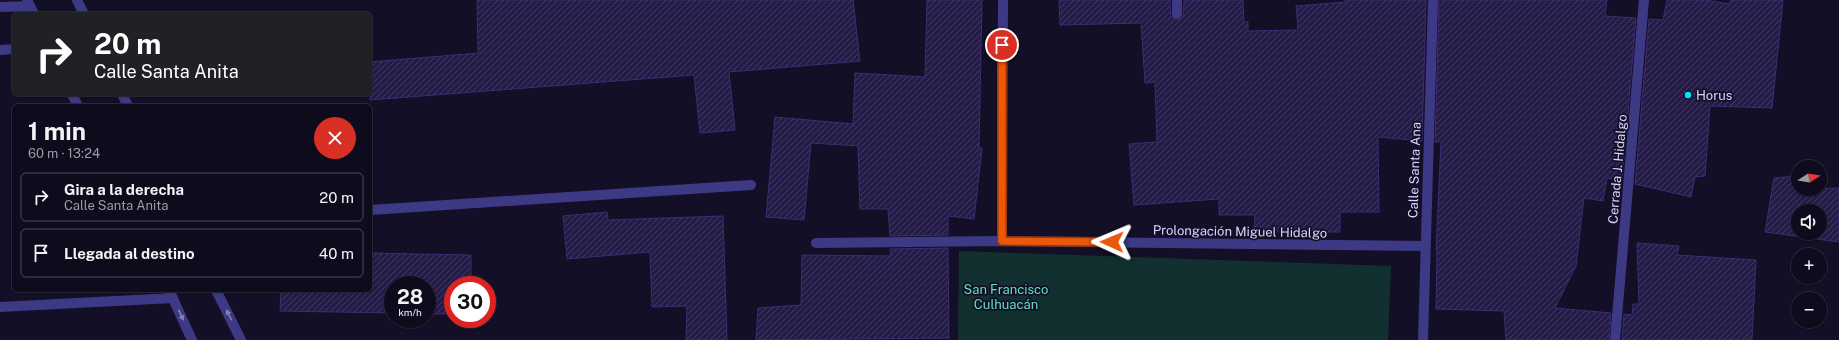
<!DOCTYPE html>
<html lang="es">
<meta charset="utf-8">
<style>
body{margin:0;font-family:"Public Sans",sans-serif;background:#1c1929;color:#f1f3f6;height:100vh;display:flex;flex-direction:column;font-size:15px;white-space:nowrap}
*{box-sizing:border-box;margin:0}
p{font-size:13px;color:#9b9ba3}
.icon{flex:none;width:22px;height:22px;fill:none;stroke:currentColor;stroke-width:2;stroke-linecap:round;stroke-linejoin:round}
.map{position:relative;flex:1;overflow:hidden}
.panel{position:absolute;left:12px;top:104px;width:360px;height:188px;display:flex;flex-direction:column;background:#0e0b1c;border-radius:6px;box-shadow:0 1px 3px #0004,0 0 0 1px #2e2b3b}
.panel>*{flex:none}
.top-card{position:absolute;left:12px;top:12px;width:360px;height:84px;border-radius:6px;box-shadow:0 1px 3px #0004,0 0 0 1px #2e2b3b;background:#202124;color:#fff;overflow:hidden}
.needle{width:26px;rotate:78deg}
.buttons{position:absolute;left:1791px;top:160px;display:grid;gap:8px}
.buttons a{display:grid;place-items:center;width:36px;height:36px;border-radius:50%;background:#0e0b1c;box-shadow:0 1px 3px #0004,0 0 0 1px #2e2b3b;font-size:20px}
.speed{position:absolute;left:384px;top:276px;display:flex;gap:8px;font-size:20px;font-weight:700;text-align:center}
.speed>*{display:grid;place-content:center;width:52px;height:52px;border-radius:50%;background:#0e0b1c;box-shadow:0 1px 3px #0004,0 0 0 1px #2e2b3b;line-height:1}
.speed small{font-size:10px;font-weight:400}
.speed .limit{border:6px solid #d22;background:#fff;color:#111}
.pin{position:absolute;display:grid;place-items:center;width:34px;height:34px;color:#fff;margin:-17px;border:2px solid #fff;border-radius:50%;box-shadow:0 1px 4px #0007}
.me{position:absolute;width:44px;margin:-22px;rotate:271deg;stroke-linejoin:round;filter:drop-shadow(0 0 3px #0008)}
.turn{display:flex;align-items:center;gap:14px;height:84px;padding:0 16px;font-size:18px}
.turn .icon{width:52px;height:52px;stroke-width:2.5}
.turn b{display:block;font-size:28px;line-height:34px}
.round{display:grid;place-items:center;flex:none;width:42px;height:42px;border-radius:21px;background:#1c1929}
.headline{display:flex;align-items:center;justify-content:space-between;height:68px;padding:0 16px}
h1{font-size:24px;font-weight:700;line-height:30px}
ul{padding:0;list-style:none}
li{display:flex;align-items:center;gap:12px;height:50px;margin:0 8px 6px;padding:0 8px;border:2px solid #2e2b3b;border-radius:6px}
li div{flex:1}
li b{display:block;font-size:15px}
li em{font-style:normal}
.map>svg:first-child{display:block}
.park{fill:#12302f}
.building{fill:url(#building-hatch);stroke:#3b2d73;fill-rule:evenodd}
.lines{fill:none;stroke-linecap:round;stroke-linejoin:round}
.service{stroke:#3d3a85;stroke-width:10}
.minor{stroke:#3d3a85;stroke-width:10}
.tertiary{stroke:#3d3a85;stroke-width:10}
.oneway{fill:#837fbc}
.route-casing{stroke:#983908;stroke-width:10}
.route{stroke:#ea580c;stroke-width:7}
.poi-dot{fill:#00e5ff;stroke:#130f26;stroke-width:1.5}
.labels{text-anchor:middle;stroke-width:3.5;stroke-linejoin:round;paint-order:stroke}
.poi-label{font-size:13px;fill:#d9d4ff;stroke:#130f26;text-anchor:start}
.street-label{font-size:13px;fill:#d9d4ff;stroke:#130f26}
.park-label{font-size:13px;fill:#5fe0c0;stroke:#130f26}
</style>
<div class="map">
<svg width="1839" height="340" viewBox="0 0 1839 340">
<defs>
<pattern id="building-hatch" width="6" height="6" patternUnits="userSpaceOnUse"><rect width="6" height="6" fill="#241b47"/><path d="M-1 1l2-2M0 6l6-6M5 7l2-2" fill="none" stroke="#433b63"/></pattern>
</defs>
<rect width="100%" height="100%" fill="#130f26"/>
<!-- park -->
<path class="park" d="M 959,251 L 1391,266 L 1388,340 L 958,340 Z"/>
<!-- building -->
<g class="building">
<path d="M 477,0 L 853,0 L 860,61 L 729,72 L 735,130 L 700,133 L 694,75 L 370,100 L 370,62 L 478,53 Z"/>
<path d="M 927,0 L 982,0 L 979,148 L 982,148 L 974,219 L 948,216 L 948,235 L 890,236 L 888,209 L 860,209 L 858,146 L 811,143 L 804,220 L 766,217 L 775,117 L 853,124 L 855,73 L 925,77 Z"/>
<path d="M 1059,0 L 1170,0 L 1171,17 L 1177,20 L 1183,17 L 1184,0 L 1243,0 L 1244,22 L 1248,22 L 1248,31 L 1298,30 L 1296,6 L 1345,2 L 1345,0 L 1426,0 L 1422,141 L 1378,137 L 1379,212 L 1340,212 L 1340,232 L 1254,232 L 1255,215 L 1219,215 L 1219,199 L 1134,205 L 1129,144 L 1157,142 L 1155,82 L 1145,83 L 1141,23 L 1060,25 Z"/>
<path d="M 1439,0 L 1607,0 L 1605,16 L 1636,18 L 1622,181 L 1607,178 L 1603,201 L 1584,198 L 1576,266 L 1555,308 L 1611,313 L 1609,340 L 1506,340 L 1504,311 L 1436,309 L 1437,250 L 1436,250 L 1441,142 L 1435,142 Z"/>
<path d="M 1667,0 L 1705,0 L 1730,4 L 1730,0 L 1783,0 L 1772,108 L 1710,106 L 1705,176 L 1695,177 L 1691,197 L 1635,184 L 1649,19 L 1663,20 Z"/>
<path d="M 1798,176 L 1798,189 L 1839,188 L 1839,242 L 1765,232 L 1774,178 ZM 1798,211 L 1820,211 L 1820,233 L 1798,233 Z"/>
<path d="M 607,212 L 608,220 L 723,216 L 727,340 L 686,340 L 687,306 L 652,307 L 650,252 L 567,259 L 563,216 Z"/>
<path d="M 1637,243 L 1679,246 L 1677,255 L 1756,260 L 1752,340 L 1622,340 L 1624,314 L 1632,315 L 1633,304 L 1639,304 Z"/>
<path d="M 948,248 L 949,338 L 756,340 L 758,308 L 801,305 L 802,255 L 891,256 L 890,249 Z"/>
<path d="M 370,253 L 471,255 L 471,285 L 453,285 L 453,314 L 427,314 L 427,285 L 393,285 L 393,313 L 280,311 L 281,290 L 370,290 Z"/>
</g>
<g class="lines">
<!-- service -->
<path class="service" d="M 370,210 L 751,185"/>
<!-- minor -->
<g class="minor">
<path d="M 0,7 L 30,6"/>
<path d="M 1177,14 L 1177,0"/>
<path d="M 0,50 L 14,49"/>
<path d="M 1002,241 L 1003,0"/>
<path d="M 816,243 L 1002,241 L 1425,246"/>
<path d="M 0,307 L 173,298"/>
<path d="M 1423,340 L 1433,0"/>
<path d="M 1615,340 L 1644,0"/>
</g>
<!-- tertiary -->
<g class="tertiary">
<path d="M 27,0 L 34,14"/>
<path d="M 77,0 L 84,14"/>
<path d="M 72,94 L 78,106"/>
<path d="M 122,94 L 128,106"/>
<path d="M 169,290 L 192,340"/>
<path d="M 216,290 L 241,340"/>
</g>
</g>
<!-- one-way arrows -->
<defs><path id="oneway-solid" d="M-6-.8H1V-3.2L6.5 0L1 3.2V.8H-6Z"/></defs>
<g class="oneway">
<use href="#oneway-solid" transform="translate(181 315) rotate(65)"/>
<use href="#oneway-solid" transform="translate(229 315) rotate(-117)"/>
</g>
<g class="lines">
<!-- route casing -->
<g class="route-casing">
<path id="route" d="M 1002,45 L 1002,241 L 1112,242"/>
</g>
<!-- route -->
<use href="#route" class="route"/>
</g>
<!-- markers -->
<circle class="poi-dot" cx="1688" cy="95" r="4"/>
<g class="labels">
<!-- poi labels -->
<g class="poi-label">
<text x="1696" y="100">Horus</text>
</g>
<!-- street labels -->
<g class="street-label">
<text transform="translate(1617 169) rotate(-85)" y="5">Cerrada J. Hidalgo</text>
<text transform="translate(1414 170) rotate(-88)" y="5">Calle Santa Ana</text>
<text transform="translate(1240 231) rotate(1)" y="5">Prolongación Miguel Hidalgo</text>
</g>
<!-- park labels -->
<g class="park-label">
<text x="1006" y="294">San Francisco<tspan x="1006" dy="15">Culhuacán</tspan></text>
</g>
</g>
</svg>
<div class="buttons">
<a><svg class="needle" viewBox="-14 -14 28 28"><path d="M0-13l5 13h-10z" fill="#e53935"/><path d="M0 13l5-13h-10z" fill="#9b9ba3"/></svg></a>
<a><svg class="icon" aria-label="sound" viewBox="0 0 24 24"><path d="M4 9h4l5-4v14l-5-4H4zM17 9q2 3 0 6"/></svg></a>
<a>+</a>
<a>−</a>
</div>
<div class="speed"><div>28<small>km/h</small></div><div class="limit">30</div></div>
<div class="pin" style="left:1002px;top:45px;background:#d93025"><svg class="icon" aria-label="arrive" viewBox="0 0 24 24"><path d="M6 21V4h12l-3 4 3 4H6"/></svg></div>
<svg class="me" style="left:1112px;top:242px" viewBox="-20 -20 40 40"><path d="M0-17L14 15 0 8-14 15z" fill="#ea580c" stroke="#fff" stroke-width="4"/></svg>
<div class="top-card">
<div class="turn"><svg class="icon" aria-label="right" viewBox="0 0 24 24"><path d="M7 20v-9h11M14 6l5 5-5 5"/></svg><div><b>20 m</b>Calle Santa Anita</div></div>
</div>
<section class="panel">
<div class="headline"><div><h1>1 min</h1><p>60 m · 13:24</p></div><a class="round" style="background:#d93025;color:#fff"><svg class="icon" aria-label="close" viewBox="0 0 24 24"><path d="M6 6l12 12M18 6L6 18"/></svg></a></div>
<ul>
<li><svg class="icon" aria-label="right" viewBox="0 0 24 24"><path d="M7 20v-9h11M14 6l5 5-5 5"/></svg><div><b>Gira a la derecha</b><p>Calle Santa Anita</p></div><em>20 m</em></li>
<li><svg class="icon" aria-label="arrive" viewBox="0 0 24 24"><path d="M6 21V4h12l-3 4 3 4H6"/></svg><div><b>Llegada al destino</b></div><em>40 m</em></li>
</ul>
</section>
</div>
